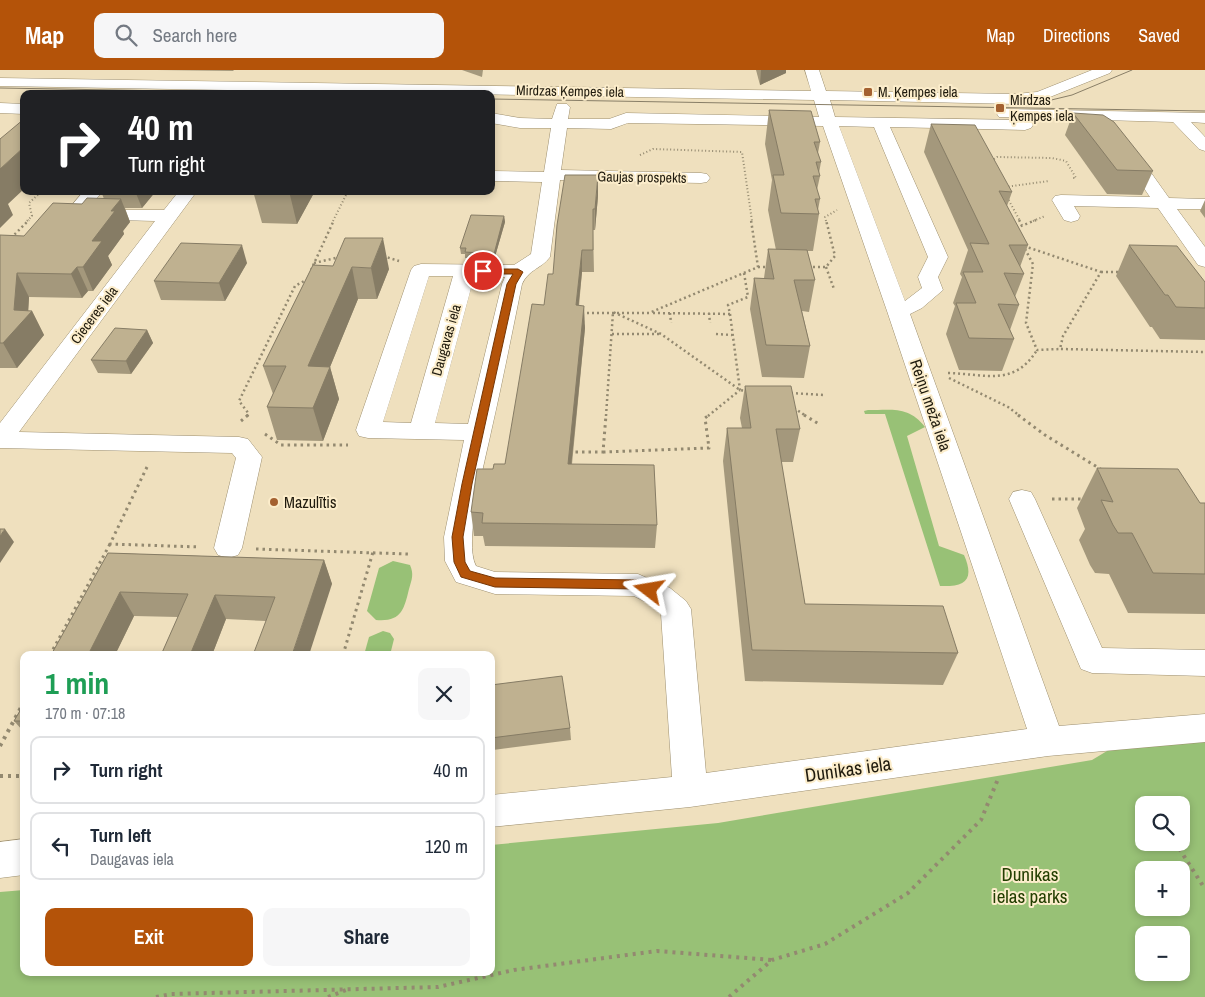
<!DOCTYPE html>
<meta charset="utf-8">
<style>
body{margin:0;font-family:"Archivo Narrow",sans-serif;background:#f6f6f7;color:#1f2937;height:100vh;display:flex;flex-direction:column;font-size:19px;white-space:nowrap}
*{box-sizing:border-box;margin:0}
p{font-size:16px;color:#747a83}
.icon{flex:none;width:28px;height:28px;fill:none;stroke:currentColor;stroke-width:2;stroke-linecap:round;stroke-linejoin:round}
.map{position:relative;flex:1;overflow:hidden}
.sheet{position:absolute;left:20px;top:581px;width:475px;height:325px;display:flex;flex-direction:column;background:#fff;border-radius:10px;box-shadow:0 2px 8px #0003}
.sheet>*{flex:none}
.hud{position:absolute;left:20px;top:20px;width:475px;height:105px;border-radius:10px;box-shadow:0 2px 8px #0003;background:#202124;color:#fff;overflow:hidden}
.controls{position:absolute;left:1135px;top:726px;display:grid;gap:10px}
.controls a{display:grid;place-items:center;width:55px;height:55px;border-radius:10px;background:#fff;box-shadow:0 2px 8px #0003;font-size:25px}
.pin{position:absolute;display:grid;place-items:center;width:42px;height:42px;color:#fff;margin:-21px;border:2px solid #fff;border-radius:50%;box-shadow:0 1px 5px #0007}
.me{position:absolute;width:55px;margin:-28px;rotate:284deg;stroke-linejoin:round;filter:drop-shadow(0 0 4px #0008)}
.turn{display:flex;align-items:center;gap:18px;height:105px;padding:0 25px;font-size:22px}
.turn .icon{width:65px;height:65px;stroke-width:2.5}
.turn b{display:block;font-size:35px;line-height:42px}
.round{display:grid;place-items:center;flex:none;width:52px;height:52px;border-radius:10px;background:#f6f6f7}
.head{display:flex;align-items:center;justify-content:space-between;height:85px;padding:0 25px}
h1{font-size:30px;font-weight:700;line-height:38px;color:#1e9e55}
.primary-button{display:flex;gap:10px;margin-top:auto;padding:10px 25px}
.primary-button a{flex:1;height:58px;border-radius:10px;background:#b45309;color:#fff;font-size:20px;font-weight:700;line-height:58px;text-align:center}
.primary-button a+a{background:#f6f6f7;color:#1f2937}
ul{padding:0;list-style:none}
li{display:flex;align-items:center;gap:15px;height:68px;margin:0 10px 8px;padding:0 15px;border:2px solid #e0e1e3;border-radius:10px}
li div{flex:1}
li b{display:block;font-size:19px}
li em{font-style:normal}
header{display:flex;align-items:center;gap:30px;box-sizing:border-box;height:70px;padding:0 25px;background:#b45309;color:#fff}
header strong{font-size:24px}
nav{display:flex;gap:28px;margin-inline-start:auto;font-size:18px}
.search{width:350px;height:45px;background:#f6f6f7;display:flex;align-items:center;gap:12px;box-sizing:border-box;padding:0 18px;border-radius:10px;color:#747a83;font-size:19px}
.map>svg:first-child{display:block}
.green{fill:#98c176;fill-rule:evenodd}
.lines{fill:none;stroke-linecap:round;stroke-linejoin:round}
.minor-casing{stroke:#9d8f6f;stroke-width:1}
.path-far3{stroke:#938970;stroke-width:2;stroke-dasharray:1 2.5;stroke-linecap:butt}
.path-far2{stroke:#938970;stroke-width:2.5;stroke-dasharray:2 3;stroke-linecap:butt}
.path-far1{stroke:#938970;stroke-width:3;stroke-dasharray:2.5 4;stroke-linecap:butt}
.path{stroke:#938970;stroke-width:4;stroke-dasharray:3 5;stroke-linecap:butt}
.minor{fill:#fff;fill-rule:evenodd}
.tram{stroke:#887e67;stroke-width:1}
.wall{fill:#a4987c}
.shaded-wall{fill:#867c65}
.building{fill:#bfb190;stroke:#867c65}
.route{fill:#b45309;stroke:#753606}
.poi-dot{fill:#a46130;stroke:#fcedcb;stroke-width:2}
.labels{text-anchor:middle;stroke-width:4;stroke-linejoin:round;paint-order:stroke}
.far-street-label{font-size:14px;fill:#201b0e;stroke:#fcedcb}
.far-poi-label{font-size:14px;fill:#201b0e;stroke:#fcedcb;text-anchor:start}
.street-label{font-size:16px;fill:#201b0e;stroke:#fcedcb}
.poi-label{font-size:16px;fill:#201b0e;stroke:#fcedcb;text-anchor:start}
.near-street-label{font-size:19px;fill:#201b0e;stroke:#fcedcb}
.near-park-label{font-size:19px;fill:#233f01;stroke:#fcedcb}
</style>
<header>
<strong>Map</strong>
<div class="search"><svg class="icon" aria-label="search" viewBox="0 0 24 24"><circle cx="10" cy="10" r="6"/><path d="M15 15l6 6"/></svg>Search here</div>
<nav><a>Map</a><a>Directions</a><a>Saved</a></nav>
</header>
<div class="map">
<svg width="1205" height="927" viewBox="0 0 1205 927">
<rect width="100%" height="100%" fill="#efe0be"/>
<!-- green -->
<g class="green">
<path d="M 868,340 C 893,340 909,336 925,357 L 907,366 L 939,476 L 964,485 C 975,510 965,517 940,516 L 885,344 L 865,344 L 864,341 Z"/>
<path d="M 393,491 L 410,495 C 414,504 412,509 409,519 C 404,540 401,552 376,550 L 367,541 L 379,498 Z"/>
<path d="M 383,561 L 390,563 L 394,569 L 390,585 L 364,585 L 369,567 Z"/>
<path d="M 1205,668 L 1205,927 L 0,927 L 0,822 L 24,820 L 24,902 L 491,902 L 491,775 L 718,753 L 1092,690 L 1112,678 ZM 1144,735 L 1181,735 L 1181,772 L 1144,772 ZM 1144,800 L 1181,800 L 1181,838 L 1144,838 ZM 1144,865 L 1181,865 L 1181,902 L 1144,902 Z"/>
</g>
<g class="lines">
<!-- minor casing -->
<g class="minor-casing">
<g id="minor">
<path d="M 805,0 L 819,0 L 826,21 L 1016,24 L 1037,22 L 1092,0 L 1112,0 L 1110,3 L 1045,29 L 1016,34 L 830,30 L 835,47 L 1025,50 L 1031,52 L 1033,55 L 1031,58 L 1025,60 L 890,57 L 948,187 L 938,207 L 943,220 L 922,238 L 910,244 L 1059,656 L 1205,644 L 1205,672 L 1048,686 L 690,737 L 491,757 L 491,725 L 672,707 L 661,544 L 650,534 L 634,526 L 495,524 L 456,512 L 445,491 L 444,467 L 464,370 L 368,368 L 359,366 L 356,360 L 411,200 L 414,196 L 421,194 L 514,195 L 531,184 L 542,112 L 491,111 L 491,101 L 544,102 L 551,58 L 520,58 L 491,53 L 491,43 L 520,48 L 552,49 L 557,34 L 567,34 L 570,37 L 568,49 L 609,49 L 626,43 L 819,47 L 814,30 L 0,16 L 0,8 L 811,21 ZM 628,53 L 823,56 L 887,241 L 1027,659 L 706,703 L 691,539 L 686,531 L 670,518 L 638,504 L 495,502 L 476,496 C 463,472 485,391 491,362 C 502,314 512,263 522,214 C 529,199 541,199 550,187 L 560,110 L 701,113 L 707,112 L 710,108 L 707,104 L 701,103 L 561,100 L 567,58 L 611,59 ZM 839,56 L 874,57 L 928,187 L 918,207 L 922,218 L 905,231 ZM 429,206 L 453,206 L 411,353 L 383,352 ZM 474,207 L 505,207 L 502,214 L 468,354 L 435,353 Z"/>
<path d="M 0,33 L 24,34 L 24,44 L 0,43 Z"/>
<path d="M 1005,39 L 1205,43 L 1205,53 L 1191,52 L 1205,67 L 1205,81 L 1199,79 L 1173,52 L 999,47 L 997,44 L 999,41 Z"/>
<path d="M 1126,75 L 1132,76 L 1169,128 L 1205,129 L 1205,139 L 1177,139 L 1205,177 L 1205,197 L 1198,195 L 1158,138 L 1074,136 L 1080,146 L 1078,150 L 1071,152 L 1064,150 L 1052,130 L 1055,126 L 1061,125 L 1150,127 L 1118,80 L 1120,76 Z"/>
<path d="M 84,121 L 103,121 L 90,136 L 93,140 L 164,140 L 179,121 L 197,121 L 19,362 L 239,367 L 248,369 L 262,387 L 242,478 L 238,485 L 228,488 L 218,485 L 214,478 L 236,388 L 232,383 L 0,378 L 0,353 L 155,151 L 83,149 L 76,145 L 72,135 Z"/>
<path d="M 1022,420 L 1031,422 L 1035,429 L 1102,578 L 1205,580 L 1205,606 L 1092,603 L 1081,599 L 1009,429 L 1013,422 Z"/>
<path d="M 24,769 L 24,805 L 0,808 L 0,772 Z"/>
</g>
</g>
<!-- path-far3 -->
<g class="path-far3">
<path d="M 640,85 L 653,79 L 742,82 L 752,151"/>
<path d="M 991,91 L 997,87 L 1052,88 L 1066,91 L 1076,108 L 1072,108"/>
<path d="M 1005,117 L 1049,111"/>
<path d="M 1007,127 L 1020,151"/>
<path d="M 27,151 L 32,146 L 29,133 L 42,121"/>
<path d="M 333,151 L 348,121"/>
<path d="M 826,151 L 825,147 L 837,140"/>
<path d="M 1033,151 L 1045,146"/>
</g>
<!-- path-far2 -->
<g class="path-far2">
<path d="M 1019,150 L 1022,155"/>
<path d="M 1016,158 L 1036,150"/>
<path d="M 11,168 L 29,150"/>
<path d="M 1024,176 L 1101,202 L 1063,266 L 1060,279 L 1205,282"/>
<path d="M 1025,179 L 1033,194 L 1026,253 L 1037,280 L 1060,279"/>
<path d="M 383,186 L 399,191"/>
<path d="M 314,193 L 340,187"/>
<path d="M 758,197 L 769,197"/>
<path d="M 808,197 L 826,197 L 835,186 L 826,150"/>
<path d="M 826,197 L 834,219"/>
<path d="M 311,200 L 334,150"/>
<path d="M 1101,202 L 1121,202"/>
<path d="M 582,243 L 649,243 L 758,197 L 751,150"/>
<path d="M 653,243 L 730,244 L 728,235 L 748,227 L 744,203"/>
<path d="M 670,243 L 671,253"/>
<path d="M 709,243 L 710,253"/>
<path d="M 730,244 L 740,320"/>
<path d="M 612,264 L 659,264"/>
<path d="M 716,264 L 732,265"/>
<path d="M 948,303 C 986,304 1014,317 1037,280"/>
<path d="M 949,308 L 1008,337 L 1020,346"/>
<path d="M 791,323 L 823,325"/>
<path d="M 794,338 L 806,346"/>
<path d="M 247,346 L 249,344 L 239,331 L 295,216 L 306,210"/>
<path d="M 606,346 L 613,242 L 661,264 L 740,320 L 747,321"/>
<path d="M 708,346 L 740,320"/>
</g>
<!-- path-far1 -->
<g class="path-far1">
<path d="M 804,345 L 819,354"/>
<path d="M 1018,345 L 1045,365 L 1102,400"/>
<path d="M 241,351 L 248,345"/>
<path d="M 265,364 L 281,375 L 348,375"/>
<path d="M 569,382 L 603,382 L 606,345"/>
<path d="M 603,382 L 709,378 L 705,348 L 709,345"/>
<path d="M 147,397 L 110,474 L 200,477"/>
<path d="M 1052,429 L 1083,429"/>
<path d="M 256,479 L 408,484"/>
<path d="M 50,585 L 110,474"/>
<path d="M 343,585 L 373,482"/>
</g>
<!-- path -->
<g class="path">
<path d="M 0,676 L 24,632"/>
<path d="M 0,706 L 24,706"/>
<path d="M 1175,772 L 1205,819"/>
<path d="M 156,927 L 171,924 L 438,917 L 514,900 L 657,881 L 772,890"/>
<path d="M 328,927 L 346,920"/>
<path d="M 729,927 L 772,890 L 825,874 L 908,823 L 981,750 L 998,709"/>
</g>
<!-- minor -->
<use href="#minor" class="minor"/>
<!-- tram -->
<g class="tram">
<path d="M 0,18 L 341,24"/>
<path d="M 491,29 L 1205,41"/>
<path d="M 1039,33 L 1072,25 L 1132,0"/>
</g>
</g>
<!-- wall -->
<g class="wall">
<path d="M 157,0 L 234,0 L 233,1 Z"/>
<path d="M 462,0 L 483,0 L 482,7 Z"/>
<path d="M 756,0 L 786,0 L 786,3 L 760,15 Z"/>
<path d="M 769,40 L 820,72 L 818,83 L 821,92 L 819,103 L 820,106 L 817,120 L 820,129 L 818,140 L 819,144 L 813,181 L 807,181 L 815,210 L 809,242 L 802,241 L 810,276 L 804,308 L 762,307 L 750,239 L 754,208 L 764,208 L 768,179 L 776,180 L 768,140 L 772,110 L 765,74 Z"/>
<path d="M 1073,43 L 1153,101 L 1142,125 L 1107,124 L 1065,65 Z"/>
<path d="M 931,54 L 1012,122 L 1007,136 L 1028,175 L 1020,197 L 1024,204 L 1015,227 L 1019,235 L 1010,260 L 1014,269 L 1002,301 L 959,300 L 946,264 L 955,236 L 953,233 L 962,207 L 960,204 L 968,180 L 924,82 Z"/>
<path d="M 101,121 L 156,121 L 142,138 L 125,138 L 130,152 L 123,161 L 124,164 L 108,186 L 112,195 L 93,221 L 88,221 L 82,228 L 29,227 L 28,241 L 32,241 L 44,265 L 17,298 L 0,298 L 0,165 L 24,166 L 82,134 L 104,129 Z"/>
<path d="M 253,121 L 315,121 L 297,154 L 262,153 Z"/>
<path d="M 598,126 L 595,160 L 593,160 L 594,202 L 582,202 L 579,236 L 585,258 L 572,394 L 657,455 L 655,478 L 485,476 L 483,466 L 474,466 L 471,442 L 493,399 L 505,394 L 544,235 L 553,204 Z"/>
<path d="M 1205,130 L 1205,148 L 1200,141 Z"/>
<path d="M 504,146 L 505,152 L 494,190 L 465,188 L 465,184 L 461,184 L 460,178 Z"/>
<path d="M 1129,175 L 1205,212 L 1205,270 L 1160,269 L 1152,257 L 1150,257 L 1116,206 Z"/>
<path d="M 247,193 L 225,231 L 161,230 L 154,211 Z"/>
<path d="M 313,195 L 389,199 L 377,229 L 358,229 L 330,297 L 339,329 L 323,371 L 277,370 L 267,337 L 273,324 L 263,296 Z"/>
<path d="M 147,260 L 153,273 L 131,304 L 98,303 L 91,290 Z"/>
<path d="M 745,316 L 800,359 L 793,392 L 781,392 L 805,534 L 958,583 L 943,615 L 745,611 L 723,391 L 727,358 L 742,358 L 740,348 Z"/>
<path d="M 1097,398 L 1200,433 L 1205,433 L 1205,544 L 1128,543 L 1109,504 L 1095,503 L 1090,495 L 1079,470 L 1085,459 L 1077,438 Z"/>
<path d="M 108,483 L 324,490 L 332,514 L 266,551 L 226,549 L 212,585 L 161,585 L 178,547 L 134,546 L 115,585 L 51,585 Z"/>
<path d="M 491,615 L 570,658 L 571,670 L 493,680 L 491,669 Z"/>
<path d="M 24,634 L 24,662 L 14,651 Z"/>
</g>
<!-- shaded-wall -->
<g class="shaded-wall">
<path d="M 761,0 L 786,0 L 786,3 L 760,15 Z"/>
<path d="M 24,77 L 24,119 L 8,134 L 13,145 L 0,158 L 0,99 Z"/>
<path d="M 598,105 L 598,126 L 595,160 L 595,139 Z"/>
<path d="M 135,121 L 156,121 L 142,138 Z"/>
<path d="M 289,121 L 315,121 L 297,154 Z"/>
<path d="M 121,129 L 130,152 L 123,161 L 124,164 L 108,186 L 112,195 L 93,221 L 83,197 L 92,171 L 111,141 Z"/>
<path d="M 504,146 L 505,152 L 494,190 L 494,184 Z"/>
<path d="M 383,168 L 389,199 L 377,229 L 371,198 Z"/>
<path d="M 242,175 L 247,193 L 225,231 L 219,213 Z"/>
<path d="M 582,180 L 582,202 L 576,258 L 576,235 Z"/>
<path d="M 77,197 L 88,221 L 82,228 L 71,204 Z"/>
<path d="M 352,197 L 358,229 L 330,297 L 339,329 L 323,371 L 313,338 L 308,296 Z"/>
<path d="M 17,203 L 29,227 L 28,245 L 32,241 L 44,265 L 17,298 L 3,273 L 14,240 Z"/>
<path d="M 584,236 L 585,258 L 569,417 L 568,394 Z"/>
<path d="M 147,260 L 153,273 L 131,304 L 126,291 Z"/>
<path d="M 5,459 L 14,472 L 0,493 L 0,466 Z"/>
<path d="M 324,490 L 332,514 L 309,585 L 292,585 Z"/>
<path d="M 120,522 L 134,546 L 115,585 L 88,585 Z"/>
<path d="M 215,525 L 226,549 L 212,585 L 190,585 Z"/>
</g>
<!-- building -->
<g class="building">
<path d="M 296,21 L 336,21 L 335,24 L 295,24 Z"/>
<path d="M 769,40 L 811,41 L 820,72 L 814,72 L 821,92 L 816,92 L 820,106 L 813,106 L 820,129 L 815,129 L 819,144 L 781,143 L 773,105 L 784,105 Z"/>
<path d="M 1073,43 L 1103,45 L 1114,52 L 1153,101 L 1117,100 Z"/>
<path d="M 24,49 L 24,77 L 0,99 L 0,69 Z"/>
<path d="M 931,54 L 975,55 L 1012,122 L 999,121 L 1028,175 L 1009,175 L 1024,204 L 1004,203 L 1019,235 L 998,234 L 1014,269 L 969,268 L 956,233 L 976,233 L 963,202 L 983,202 L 970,173 L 989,174 Z"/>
<path d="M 565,105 L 598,105 L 595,139 L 593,139 L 593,180 L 582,180 L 576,235 L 584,236 L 568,394 L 654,395 L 657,455 L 482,453 L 483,443 L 471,442 L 477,399 L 493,399 L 494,394 L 505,394 L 532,234 L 544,235 L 548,204 L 553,204 L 557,155 Z"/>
<path d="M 87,128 L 121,129 L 111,141 L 115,141 L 92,171 L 102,171 L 83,197 L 77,197 L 71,204 L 17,203 L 14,240 L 32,241 L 3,273 L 0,273 L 0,165 L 24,166 L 53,133 L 82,134 Z"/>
<path d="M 471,145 L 504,146 L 494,184 L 465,182 L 466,178 L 460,178 Z"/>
<path d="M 345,168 L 383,168 L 371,198 L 352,197 L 308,296 L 330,297 L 313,338 L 267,337 L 286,296 L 263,296 L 313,195 L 333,196 Z"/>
<path d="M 181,173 L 242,175 L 219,213 L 154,211 Z"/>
<path d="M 1129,175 L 1177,176 L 1205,212 L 1205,238 L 1176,237 L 1168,225 L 1165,225 Z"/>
<path d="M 768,179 L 807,180 L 815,210 L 794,210 L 810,276 L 766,275 L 754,208 L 774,209 Z"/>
<path d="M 115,258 L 147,260 L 126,291 L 91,290 Z"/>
<path d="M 745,316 L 791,316 L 800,359 L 776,359 L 805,534 L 943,536 L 958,583 L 752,580 L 727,358 L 751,358 Z"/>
<path d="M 1097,398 L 1178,399 L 1200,433 L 1205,433 L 1205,504 L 1153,503 L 1132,463 L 1118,463 L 1113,455 L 1101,430 L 1113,432 Z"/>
<path d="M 0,459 L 5,459 L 0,466 Z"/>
<path d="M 108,483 L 324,490 L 292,585 L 253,585 L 275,527 L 215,525 L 190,585 L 161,585 L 188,524 L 120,522 L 88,585 L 51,585 Z"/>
<path d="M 562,606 L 570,658 L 491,668 L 491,615 Z"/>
<path d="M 24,634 L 24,651 L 14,651 Z"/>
</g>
<!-- route -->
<path class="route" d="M 480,199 L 518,199 L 523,202 L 516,214 L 472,414 L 463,467 L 465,492 L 470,501 L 495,508 L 638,510 L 654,517 L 655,520 L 654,524 L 649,525 L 637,519 L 495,517 L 461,507 L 454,492 L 452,467 L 462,414 L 507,214 L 513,204 L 483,204 L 479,201 Z"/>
<!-- markers -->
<g class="poi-dot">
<rect x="863" y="17" width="10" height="10" rx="2.5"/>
<rect x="995" y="33" width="10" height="10" rx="2.5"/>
<circle cx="274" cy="432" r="5"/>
</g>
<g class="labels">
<!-- far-street labels -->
<g class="far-street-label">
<text transform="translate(570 21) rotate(1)" y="5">Mirdzas Ķempes iela</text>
<text transform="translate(642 107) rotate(1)" y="5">Gaujas prospekts</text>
<text transform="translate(94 245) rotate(-53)" y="5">Cieceres iela</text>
<text transform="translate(446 270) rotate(-74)" y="5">Daugavas iela</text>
</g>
<!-- far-poi labels -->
<g class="far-poi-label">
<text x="878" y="27">M. Ķempes iela</text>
<text x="1010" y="35">Mirdzas<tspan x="1010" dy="16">Ķempes iela</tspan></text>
</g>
<!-- street labels -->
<g class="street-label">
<text transform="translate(931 335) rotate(71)" y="6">Reiņu meža iela</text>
</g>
<!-- poi labels -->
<g class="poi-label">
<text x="284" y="438">Mazulītis</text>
</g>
<!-- near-street labels -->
<g class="near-street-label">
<text transform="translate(848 699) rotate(-8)" y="7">Dunikas iela</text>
</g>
<!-- near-park labels -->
<g class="near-park-label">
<text x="1030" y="811">Dunikas<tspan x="1030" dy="22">ielas parks</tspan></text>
</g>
</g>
</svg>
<div class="controls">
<a><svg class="icon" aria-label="search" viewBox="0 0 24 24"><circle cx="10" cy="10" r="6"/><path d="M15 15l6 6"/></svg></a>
<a>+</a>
<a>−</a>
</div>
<div class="pin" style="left:483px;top:201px;background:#d93025"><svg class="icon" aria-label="arrive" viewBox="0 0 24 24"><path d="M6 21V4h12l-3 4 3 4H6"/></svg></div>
<svg class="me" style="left:649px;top:520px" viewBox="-20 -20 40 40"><path d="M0-17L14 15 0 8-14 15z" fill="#b45309" stroke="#fff" stroke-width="4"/></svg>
<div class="hud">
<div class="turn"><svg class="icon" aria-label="right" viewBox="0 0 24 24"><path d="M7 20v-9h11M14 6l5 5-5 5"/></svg><div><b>40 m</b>Turn right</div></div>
</div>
<section class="sheet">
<div class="head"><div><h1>1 min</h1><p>170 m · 07:18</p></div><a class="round"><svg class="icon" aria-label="close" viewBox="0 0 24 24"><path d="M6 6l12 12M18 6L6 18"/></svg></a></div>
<ul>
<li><svg class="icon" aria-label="right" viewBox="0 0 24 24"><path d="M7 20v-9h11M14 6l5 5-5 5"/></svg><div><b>Turn right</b></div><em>40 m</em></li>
<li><svg class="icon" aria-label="left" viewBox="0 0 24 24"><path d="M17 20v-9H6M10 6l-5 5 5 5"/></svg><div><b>Turn left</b><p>Daugavas iela</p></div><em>120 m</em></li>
</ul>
<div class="primary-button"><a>Exit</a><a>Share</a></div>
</section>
</div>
